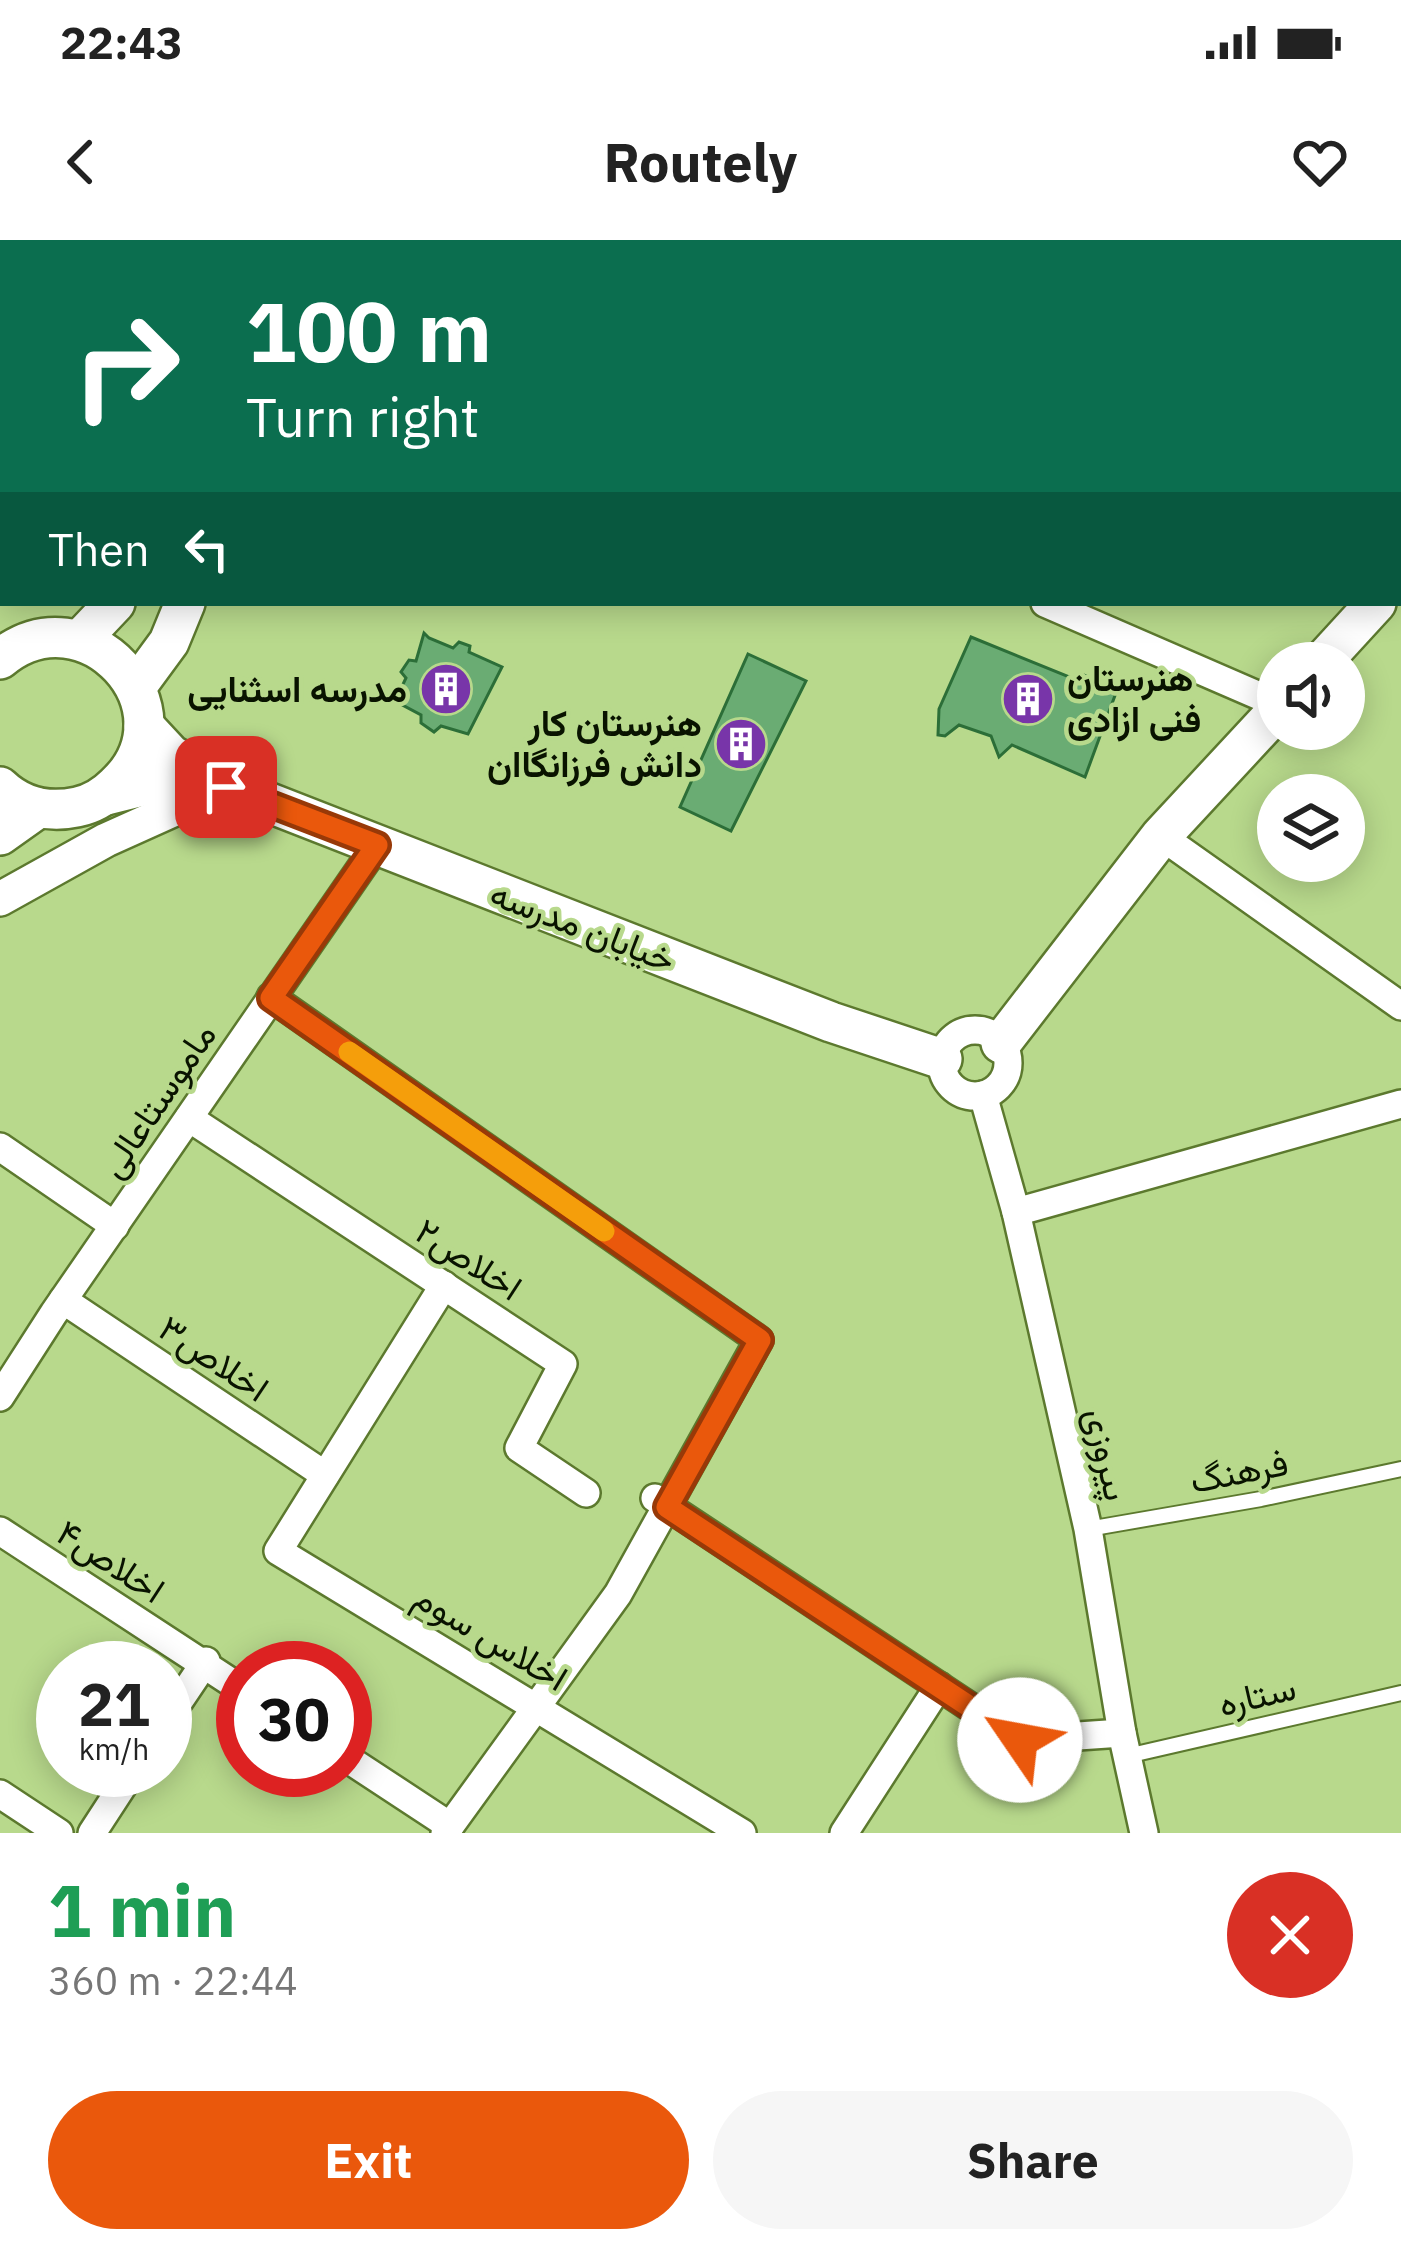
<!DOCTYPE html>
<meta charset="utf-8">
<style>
body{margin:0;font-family:"IBM Plex Sans",Vazirmatn,sans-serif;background:#f6f6f6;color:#222;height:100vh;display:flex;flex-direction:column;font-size:45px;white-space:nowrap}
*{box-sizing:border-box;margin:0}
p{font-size:39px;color:#767676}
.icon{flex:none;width:66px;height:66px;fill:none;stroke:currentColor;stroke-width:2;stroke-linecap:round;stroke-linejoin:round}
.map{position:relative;height:1593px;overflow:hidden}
.details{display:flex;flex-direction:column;background:#fff;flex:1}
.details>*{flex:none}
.guide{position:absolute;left:0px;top:0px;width:1401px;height:366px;box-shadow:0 6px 30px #0003;background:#0b6e4f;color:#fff;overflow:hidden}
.tools{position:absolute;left:1257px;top:402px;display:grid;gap:24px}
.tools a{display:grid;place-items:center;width:108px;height:108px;border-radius:50%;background:#fff;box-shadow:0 6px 30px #0003;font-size:60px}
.speed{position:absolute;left:36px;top:1401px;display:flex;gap:24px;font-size:60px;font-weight:700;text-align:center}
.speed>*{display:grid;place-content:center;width:156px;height:156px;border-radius:50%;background:#fff;box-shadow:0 6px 30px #0003;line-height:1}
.speed small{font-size:30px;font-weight:400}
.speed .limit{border:18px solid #d22;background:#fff;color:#111}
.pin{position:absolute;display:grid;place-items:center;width:102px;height:102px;color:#fff;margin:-51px;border-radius:24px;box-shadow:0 6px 18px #0006}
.me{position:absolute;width:132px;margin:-66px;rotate:303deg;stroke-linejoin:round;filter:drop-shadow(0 0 9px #0008)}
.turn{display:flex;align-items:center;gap:42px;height:252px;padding:0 48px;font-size:54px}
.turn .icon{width:156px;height:156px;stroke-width:2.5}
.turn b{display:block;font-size:84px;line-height:102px}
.then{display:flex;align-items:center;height:114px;padding:0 48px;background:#0003;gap:24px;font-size:45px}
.round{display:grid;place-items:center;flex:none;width:126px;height:126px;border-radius:63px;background:#f6f6f6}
.summary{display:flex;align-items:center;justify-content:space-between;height:204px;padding:0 48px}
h1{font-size:72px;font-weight:700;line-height:90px;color:#1e9e55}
.cta{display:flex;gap:24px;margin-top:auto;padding:24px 48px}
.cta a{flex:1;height:138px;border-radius:72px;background:#ea580c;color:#fff;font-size:48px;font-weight:700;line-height:138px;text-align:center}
.cta a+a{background:#f6f6f6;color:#222}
.status{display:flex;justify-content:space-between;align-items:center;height:84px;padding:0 60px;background:#fff;direction:ltr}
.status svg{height:33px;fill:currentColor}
header{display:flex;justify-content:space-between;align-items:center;height:156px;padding:0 48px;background:#fff;font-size:54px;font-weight:700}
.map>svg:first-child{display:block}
.building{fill:#6aac73;stroke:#2c6e38;stroke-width:3}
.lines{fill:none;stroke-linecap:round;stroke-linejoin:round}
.service-casing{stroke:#5c792e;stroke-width:18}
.minor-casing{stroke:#5c792e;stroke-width:32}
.tertiary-casing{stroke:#5c792e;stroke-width:38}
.secondary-casing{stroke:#5c792e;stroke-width:44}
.service{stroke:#fff;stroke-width:14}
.minor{stroke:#fff;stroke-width:27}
.tertiary{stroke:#fff;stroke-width:33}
.secondary{stroke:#fff;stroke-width:39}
.route-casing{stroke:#983908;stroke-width:30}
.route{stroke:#ea580c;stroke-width:21}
.slow{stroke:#f59e0b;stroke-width:21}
.labels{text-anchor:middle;stroke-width:9;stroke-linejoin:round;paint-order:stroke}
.poi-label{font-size:36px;font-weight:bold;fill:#091300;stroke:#b8d98c;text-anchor:end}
.street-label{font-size:36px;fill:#091300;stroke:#b8d98c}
</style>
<div class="status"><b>22:43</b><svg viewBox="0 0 49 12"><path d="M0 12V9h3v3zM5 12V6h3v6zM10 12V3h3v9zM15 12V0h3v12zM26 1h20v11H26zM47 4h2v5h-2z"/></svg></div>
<header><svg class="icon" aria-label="back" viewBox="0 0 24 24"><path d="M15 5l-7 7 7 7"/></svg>Routely<svg class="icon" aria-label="heart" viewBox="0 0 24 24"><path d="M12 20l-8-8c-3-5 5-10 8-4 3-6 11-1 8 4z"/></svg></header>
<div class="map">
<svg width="1401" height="1593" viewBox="0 0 1401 1593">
<rect width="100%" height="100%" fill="#b8d98c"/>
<!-- building -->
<g class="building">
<path d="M 424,393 L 429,398 L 453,408 L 459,402 L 470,406 L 469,412 L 502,427 L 468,494 L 441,486 L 434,492 L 421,483 L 421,475 L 395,461 L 406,438 L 401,432 L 409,420 L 416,421 Z"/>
<path d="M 971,397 L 1079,441 L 1084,435 L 1117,450 L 1085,537 L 1012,505 L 999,517 L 991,496 L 959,485 L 945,496 L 938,495 L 939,469 Z"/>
<path d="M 748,414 L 806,441 L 731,591 L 680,567 Z"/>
</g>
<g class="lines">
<!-- service casing -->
<g class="service-casing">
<g id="service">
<path d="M 1088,1289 L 1261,1259 L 1401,1229"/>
<path d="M 1127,1516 L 1401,1453"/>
</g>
</g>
<!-- minor casing -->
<g class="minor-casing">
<g id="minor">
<path d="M 218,0 L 222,3"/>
<path d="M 812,0 L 819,3"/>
<path d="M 1332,0 L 1336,3"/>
<path d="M 620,3 L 621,0"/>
<path d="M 915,3 L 916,0"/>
<path d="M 1207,3 L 1209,0"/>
<path d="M 1398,44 L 1401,46"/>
<path d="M 1398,310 L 1401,312"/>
<path d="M 1045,363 L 1278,464"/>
<path d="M 1161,596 L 1401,766"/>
<path d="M 271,757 L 759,1100 L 618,1354 L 445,1593"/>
<circle cx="975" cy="823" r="33"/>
<path d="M 983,855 L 1016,972 L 1088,1289 L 1122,1493 L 1144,1593"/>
<path d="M 189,878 L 563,1124 L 519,1208 L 586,1253"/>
<path d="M 0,907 L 115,986"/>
<path d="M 1016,972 L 1401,864"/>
<path d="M 444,1045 L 278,1311 L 742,1593"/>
<path d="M 63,1060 L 325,1235"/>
<path d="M 0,1157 L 54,1073 L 377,605"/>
<path d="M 655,1258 L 1020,1500 L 1122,1493"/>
<path d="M 0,1291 L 243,1450"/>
<path d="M 165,1482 L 206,1421"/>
<path d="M 345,1517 L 450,1586"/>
<path d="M 0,1554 L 59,1593"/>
<path d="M 92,1593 L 133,1530"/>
<path d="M 844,1593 L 939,1446"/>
</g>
</g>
<!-- tertiary casing -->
<g class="tertiary-casing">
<path id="tertiary" d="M 0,659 L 106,600 L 226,546"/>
</g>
<!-- secondary casing -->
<g class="secondary-casing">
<g id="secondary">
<path d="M 279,3 L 280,0"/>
<path d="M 338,3 L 339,0"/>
<path d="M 1398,340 L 1401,336"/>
<path d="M 80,400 L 115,363"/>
<path d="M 0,419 C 85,348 197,469 116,545 C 105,556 92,564 77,567 C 49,573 21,567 0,547"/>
<path d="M 1321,423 L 1376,363"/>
<path d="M 136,447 L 169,402 L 185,363"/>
<path d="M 226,546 L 831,782 L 942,819"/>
<path d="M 106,555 L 166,540 L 226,546 L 171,515 L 144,486"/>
<path d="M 0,595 L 38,568"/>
<path d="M 1001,803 L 1161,596 L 1278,470"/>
</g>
</g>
<!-- service -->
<use href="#service" class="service"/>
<!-- minor -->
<use href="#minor" class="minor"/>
<!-- tertiary -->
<use href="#tertiary" class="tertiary"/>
<!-- secondary -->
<use href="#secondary" class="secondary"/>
</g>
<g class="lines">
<!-- route casing -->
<g class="route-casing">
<path id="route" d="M 226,547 L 377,605 L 271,758 L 760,1100 L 667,1267 L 1020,1500"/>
</g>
<!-- route -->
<use href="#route" class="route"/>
<!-- slow -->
<path class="slow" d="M 349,812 L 604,991"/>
</g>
<!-- icons -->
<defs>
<g id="building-disc" transform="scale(2.7)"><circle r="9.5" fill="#7835a9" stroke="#b8d98c"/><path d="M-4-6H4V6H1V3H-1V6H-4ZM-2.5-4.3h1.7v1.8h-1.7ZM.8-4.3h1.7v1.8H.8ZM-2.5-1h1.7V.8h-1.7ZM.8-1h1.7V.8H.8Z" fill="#fff"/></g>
</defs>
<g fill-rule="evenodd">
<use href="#building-disc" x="446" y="449"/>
<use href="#building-disc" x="1028" y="459"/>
<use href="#building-disc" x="741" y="504"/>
</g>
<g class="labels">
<!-- poi labels -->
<g class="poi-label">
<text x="1067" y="451" text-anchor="start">هنرستان<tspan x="1067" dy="41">فنی ازادی</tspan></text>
<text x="407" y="462">مدرسه اسثنایی</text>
<text x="702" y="496">هنرستان کار<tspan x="702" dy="41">دانش فرزانگاان</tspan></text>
</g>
<!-- street labels -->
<g class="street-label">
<text transform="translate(583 686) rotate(21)" y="13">خیابان مدرسه</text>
<text transform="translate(157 860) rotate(-56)" y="13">ماموستاعالی</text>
<text transform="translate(469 1019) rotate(33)" y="13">اخلاص۲</text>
<text transform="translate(214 1118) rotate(34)" y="13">اخلاص۳</text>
<text transform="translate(1108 1214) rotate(77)" y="13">پیروزی</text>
<text transform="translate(1239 1231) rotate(-11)" y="13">فرهنگ</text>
<text transform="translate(111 1321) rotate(33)" y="13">اخلاص۴</text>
<text transform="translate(491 1397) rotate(31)" y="13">اخلاس سوم</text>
<text transform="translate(1257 1455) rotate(-13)" y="13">ستاره</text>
</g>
</g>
</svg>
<div class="tools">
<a><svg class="icon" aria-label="sound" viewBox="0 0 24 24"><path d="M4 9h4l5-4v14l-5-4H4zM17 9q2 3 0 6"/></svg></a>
<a><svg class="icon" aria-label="layers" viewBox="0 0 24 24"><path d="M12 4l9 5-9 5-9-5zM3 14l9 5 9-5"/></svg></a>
</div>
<div class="speed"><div>21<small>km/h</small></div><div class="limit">30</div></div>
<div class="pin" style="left:226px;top:547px;background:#d93025"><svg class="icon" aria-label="arrive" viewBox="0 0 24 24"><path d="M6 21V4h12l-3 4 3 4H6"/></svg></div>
<svg class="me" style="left:1020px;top:1500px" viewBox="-20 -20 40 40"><circle r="19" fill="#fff"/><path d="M0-13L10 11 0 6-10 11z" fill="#ea580c"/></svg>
<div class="guide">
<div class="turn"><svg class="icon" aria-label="right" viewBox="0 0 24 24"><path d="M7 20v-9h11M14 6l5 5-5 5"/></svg><div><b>100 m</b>Turn right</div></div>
<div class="then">Then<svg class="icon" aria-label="left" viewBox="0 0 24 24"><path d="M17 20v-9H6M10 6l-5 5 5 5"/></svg></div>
</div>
</div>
<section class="details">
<div class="summary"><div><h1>1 min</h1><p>360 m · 22:44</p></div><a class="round" style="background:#d93025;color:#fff"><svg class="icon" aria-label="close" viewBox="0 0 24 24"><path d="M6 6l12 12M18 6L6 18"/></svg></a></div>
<div class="cta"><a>Exit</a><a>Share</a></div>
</section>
